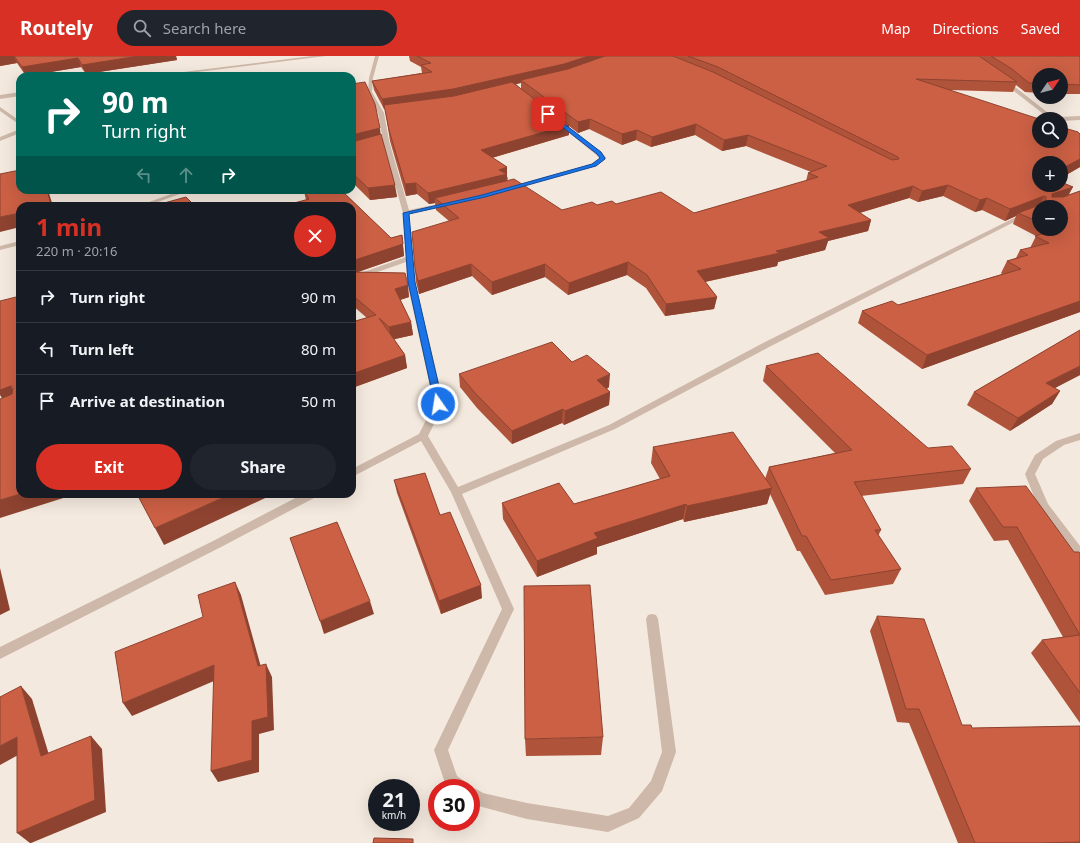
<!DOCTYPE html>
<meta charset="utf-8">
<style>
body{margin:0;font-family:"Noto Sans",sans-serif;background:#20242c;color:#f1f3f6;height:100vh;display:flex;flex-direction:column;font-size:15px;white-space:nowrap}
*{box-sizing:border-box;margin:0}
p{font-size:13px;color:#9ea1a6}
.icon{flex:none;width:22px;height:22px;fill:none;stroke:currentColor;stroke-width:2;stroke-linecap:round;stroke-linejoin:round}
.map{position:relative;flex:1;overflow:hidden}
.drawer{position:absolute;left:16px;top:146px;width:340px;height:296px;display:flex;flex-direction:column;background:#171b24;border-radius:12px;box-shadow:0 4px 16px #0002}
.drawer>*{flex:none}
.banner{position:absolute;left:16px;top:16px;width:340px;height:122px;border-radius:12px;box-shadow:0 4px 16px #0002;background:#00695c;color:#fff;overflow:hidden}
.needle{width:26px;rotate:55deg}
.controls{position:absolute;left:1032px;top:12px;display:grid;gap:8px}
.controls a{display:grid;place-items:center;width:36px;height:36px;border-radius:50%;background:#171b24;box-shadow:0 4px 16px #0002;font-size:20px}
.speed{position:absolute;left:368px;top:723px;display:flex;gap:8px;font-size:20px;font-weight:700;text-align:center}
.speed>*{display:grid;place-content:center;width:52px;height:52px;border-radius:50%;background:#171b24;box-shadow:0 4px 16px #0002;line-height:1}
.speed small{font-size:10px;font-weight:400}
.speed .limit{border:6px solid #d22;background:#fff;color:#111}
.pin{position:absolute;display:grid;place-items:center;width:34px;height:34px;color:#fff;margin:-17px;border-radius:8px;box-shadow:0 2px 6px #0006}
.me{position:absolute;width:44px;margin:-22px;rotate:347deg;stroke-linejoin:round;filter:drop-shadow(0 0 3px #0008)}
.turn{display:flex;align-items:center;gap:14px;height:84px;padding:0 20px;font-size:18px}
.turn .icon{width:52px;height:52px;stroke-width:2.5}
.turn b{display:block;font-size:28px;line-height:34px}
.lanes{display:flex;align-items:center;height:38px;padding:0 20px;background:#0003;justify-content:center;gap:20px;direction:ltr}
.lanes .off{opacity:.35}
.round{display:grid;place-items:center;flex:none;width:42px;height:42px;border-radius:21px;background:#20242c}
.summary{display:flex;align-items:center;justify-content:space-between;height:68px;padding:0 20px}
h1{font-size:24px;font-weight:700;line-height:30px;color:#d93025}
.primary-button{display:flex;gap:8px;margin-top:auto;padding:8px 20px}
.primary-button a{flex:1;height:46px;border-radius:24px;background:#d93025;color:#fff;font-size:16px;font-weight:700;line-height:46px;text-align:center}
.primary-button a+a{background:#20242c;color:#f1f3f6}
ul{padding:0;list-style:none}
li{display:flex;align-items:center;gap:12px;height:52px;padding:0 20px;border-top:1px solid #363941}
li div{flex:1}
li b{display:block;font-size:15px}
li em{font-style:normal}
header{display:flex;align-items:center;gap:24px;box-sizing:border-box;height:56px;padding:0 20px;background:#d93025;color:#fff}
header strong{font-size:19px}
nav{display:flex;gap:22px;margin-inline-start:auto;font-size:14px}
.search{width:280px;height:36px;background:#20242c;display:flex;align-items:center;gap:10px;box-sizing:border-box;padding:0 14px;border-radius:22px;color:#9ea1a6;font-size:15px}
.map>svg:first-child{display:block}
.lines{fill:none;stroke-linecap:round;stroke-linejoin:round}
.street{fill:#cdb8a9;fill-rule:evenodd}
.wall{fill:#af533a;fill-rule:evenodd}
.shaded-wall{fill:#8e4330}
.building{fill:#cb6044;stroke:#8e4330}
.route{fill:#1a73e8;stroke:#114b97}
</style>
<header>
<strong>Routely</strong>
<div class="search"><svg class="icon" aria-label="search" viewBox="0 0 24 24"><circle cx="10" cy="10" r="6"/><path d="M15 15l6 6"/></svg>Search here</div>
<nav><a>Map</a><a>Directions</a><a>Saved</a></nav>
</header>
<div class="map">
<svg width="1080" height="787" viewBox="0 0 1080 787">
<rect width="100%" height="100%" fill="#f4e9de"/>
<g class="lines">
<!-- street -->
<g class="street">
<path d="M 312,0 L 326,0 L 165,20 L 151,20 Z"/>
<path d="M 375,0 L 379,0 L 373,22 L 372,36 L 384,57 L 389,85 L 409,154 L 448,146 L 451,148 L 409,158 L 415,226 L 444,348 L 428,380 L 458,431 L 609,369 L 767,285 L 1014,162 L 1039,153 L 1039,157 L 1018,164 L 773,289 L 615,373 L 462,438 L 514,553 L 448,694 L 457,720 L 467,727 L 469,731 L 476,733 L 483,737 L 527,747 L 608,760 L 629,752 L 651,725 L 662,696 L 646,563 L 648,559 L 652,558 L 656,559 L 658,563 L 676,696 L 662,735 L 639,762 L 608,776 L 527,763 L 475,749 L 471,747 L 471,732 L 449,732 L 446,730 L 434,694 L 502,553 L 451,436 L 421,385 L 352,421 L 352,413 L 419,378 L 434,348 L 407,226 L 406,206 L 352,225 L 352,220 L 406,201 L 403,157 L 383,85 L 378,57 L 368,36 L 369,22 Z"/>
<path d="M 1002,24 L 1006,24 L 1056,63 L 1050,63 L 1002,26 Z"/>
<path d="M 20,36 L 20,40 L 0,43 L 0,39 Z"/>
<path d="M 0,51 L 20,65 L 20,69 L 0,55 Z"/>
<path d="M 1080,60 L 1080,64 L 1061,65 L 1061,63 L 1058,63 L 1061,61 Z"/>
<path d="M 557,65 L 561,65 L 601,96 L 606,102 L 605,103 L 596,110 L 508,133 L 508,131 L 592,108 L 600,102 L 557,67 Z"/>
<path d="M 20,73 L 20,77 L 0,85 L 0,81 Z"/>
<path d="M 182,134 L 191,134 L 147,150 L 138,150 Z"/>
<path d="M 20,185 L 20,189 L 0,194 L 0,190 Z"/>
<path d="M 1080,377 L 1080,384 L 1064,389 L 1043,403 L 1035,418 L 1048,448 L 1080,490 L 1080,502 L 1076,501 L 1039,453 L 1025,418 L 1035,399 L 1056,385 Z"/>
<path d="M 303,438 L 317,438 L 316,441 L 223,490 L 0,603 L 0,591 L 215,484 Z"/>
</g>
</g>
<!-- wall -->
<g class="wall">
<path d="M 0,0 L 176,0 L 177,4 L 86,18 L 81,11 L 26,20 L 17,7 L 0,10 Z"/>
<path d="M 409,0 L 1080,0 L 1080,38 L 1061,38 L 1061,19 L 1039,19 L 1039,37 L 1025,36 L 1016,29 L 1013,36 L 949,34 L 1080,78 L 1080,111 L 1061,122 L 1061,107 L 1039,107 L 1069,139 L 1080,135 L 1080,256 L 922,313 L 858,267 L 862,255 L 898,249 L 1002,218 L 1001,217 L 1007,205 L 1016,202 L 1020,194 L 1030,192 L 1036,180 L 1013,168 L 1016,160 L 1005,165 L 982,154 L 975,156 L 943,140 L 918,146 L 909,142 L 860,157 L 871,164 L 868,175 L 828,185 L 825,194 L 778,206 L 777,210 L 705,226 L 717,241 L 714,253 L 665,260 L 646,232 L 627,219 L 568,239 L 545,221 L 492,239 L 472,220 L 419,238 L 416,226 L 415,213 L 449,165 L 436,154 L 435,147 L 429,148 L 417,138 L 406,140 L 390,85 L 385,53 L 384,53 L 374,34 L 372,25 L 422,17 L 421,11 L 410,5 ZM 520,27 L 521,27 L 521,33 L 516,28 ZM 569,70 L 578,77 L 589,73 L 622,89 L 636,84 L 651,91 L 695,79 L 722,95 L 746,90 L 811,116 L 808,117 L 806,125 L 694,157 L 616,148 L 597,149 L 562,154 L 507,125 L 508,122 L 492,102 L 569,79 ZM 1039,151 L 1061,173 L 1039,173 Z"/>
<path d="M 352,28 L 381,79 L 397,141 L 370,144 L 352,126 Z"/>
<path d="M 312,134 L 341,134 L 391,182 L 402,179 L 404,200 L 358,216 L 405,217 L 409,241 L 400,244 L 411,266 L 413,279 L 394,283 L 405,299 L 407,312 L 352,332 L 352,266 L 367,262 L 352,249 L 352,150 L 283,150 L 306,144 L 304,135 Z"/>
<path d="M 1080,274 L 1080,319 L 1054,332 L 1060,335 L 1052,348 L 1010,375 L 967,349 L 974,336 Z"/>
<path d="M 572,306 L 609,331 L 607,333 L 610,336 L 609,349 L 564,369 L 562,367 L 512,388 L 477,352 L 460,331 L 459,318 Z"/>
<path d="M 766,310 L 928,392 L 971,413 L 963,428 L 861,440 L 881,474 L 878,480 L 901,513 L 893,528 L 825,539 L 800,495 L 797,495 L 770,438 L 767,448 L 684,466 L 683,463 L 597,491 L 597,498 L 537,521 L 503,463 L 502,447 L 574,448 L 660,423 L 651,407 L 653,391 L 765,423 L 769,411 L 835,397 L 763,325 Z"/>
<path d="M 394,424 L 440,459 L 482,542 L 441,558 L 397,437 Z"/>
<path d="M 976,432 L 1074,496 L 1080,498 L 1080,667 L 1031,597 L 1042,584 L 1063,581 L 1008,484 L 994,485 L 969,445 Z"/>
<path d="M 877,560 L 962,669 L 972,672 L 1080,670 L 1080,787 L 958,787 L 909,667 L 897,666 L 870,575 Z"/>
<path d="M 603,681 L 601,699 L 526,700 L 525,683 Z"/>
</g>
<!-- shaded-wall -->
<g class="shaded-wall">
<path d="M 0,0 L 14,0 L 17,7 L 0,10 Z"/>
<path d="M 139,0 L 176,0 L 177,4 L 86,18 L 82,9 Z"/>
<path d="M 589,0 L 627,0 L 564,18 L 521,24 L 521,27 L 454,43 L 384,53 L 382,43 Z"/>
<path d="M 78,2 L 81,11 L 27,20 L 26,20 L 22,11 Z"/>
<path d="M 590,63 L 589,73 L 578,77 L 578,66 Z"/>
<path d="M 696,68 L 695,79 L 651,91 L 652,81 Z"/>
<path d="M 569,69 L 569,79 L 481,105 L 481,94 Z"/>
<path d="M 380,72 L 381,83 L 352,90 L 352,79 Z"/>
<path d="M 637,74 L 636,84 L 622,89 L 622,78 Z"/>
<path d="M 748,79 L 746,90 L 722,95 L 724,84 Z"/>
<path d="M 1080,103 L 1080,111 L 1061,122 L 1061,113 Z"/>
<path d="M 507,111 L 507,130 L 435,142 L 435,147 L 429,148 L 428,137 Z"/>
<path d="M 416,127 L 417,138 L 406,140 L 405,128 Z"/>
<path d="M 395,129 L 397,141 L 370,144 L 368,132 Z"/>
<path d="M 948,129 L 943,140 L 918,146 L 922,135 Z"/>
<path d="M 913,130 L 909,142 L 845,161 L 848,149 Z"/>
<path d="M 1073,131 L 1067,142 L 1046,150 L 1052,138 Z"/>
<path d="M 47,134 L 48,134 L 53,150 L 48,150 Z"/>
<path d="M 1044,140 L 1038,152 L 1018,157 L 1016,160 L 1005,165 L 1010,153 Z"/>
<path d="M 987,142 L 982,154 L 975,156 L 980,144 Z"/>
<path d="M 20,157 L 20,171 L 0,176 L 0,161 Z"/>
<path d="M 871,164 L 868,175 L 828,185 L 825,194 L 778,206 L 777,210 L 695,228 L 697,215 L 776,195 L 819,176 Z"/>
<path d="M 402,179 L 404,200 L 352,218 L 352,205 Z"/>
<path d="M 628,206 L 627,219 L 568,239 L 569,227 Z"/>
<path d="M 471,208 L 472,220 L 419,238 L 418,225 Z"/>
<path d="M 545,208 L 545,221 L 492,239 L 492,226 Z"/>
<path d="M 408,229 L 409,241 L 397,245 L 395,233 Z"/>
<path d="M 717,241 L 714,253 L 665,260 L 666,248 Z"/>
<path d="M 1080,245 L 1080,256 L 922,313 L 927,299 Z"/>
<path d="M 411,266 L 413,279 L 391,284 L 389,271 Z"/>
<path d="M 405,299 L 407,312 L 352,332 L 352,318 Z"/>
<path d="M 1080,310 L 1080,319 L 1038,341 L 1046,327 Z"/>
<path d="M 610,318 L 609,331 L 596,337 L 597,324 Z"/>
<path d="M 0,326 L 11,330 L 20,345 L 6,349 L 0,339 Z"/>
<path d="M 1060,335 L 1052,348 L 1010,375 L 1018,362 Z"/>
<path d="M 610,336 L 609,349 L 564,369 L 565,355 Z"/>
<path d="M 563,353 L 562,367 L 512,388 L 512,375 Z"/>
<path d="M 772,432 L 767,448 L 684,466 L 687,450 Z"/>
<path d="M 20,438 L 76,438 L 0,462 L 0,444 Z"/>
<path d="M 231,438 L 274,438 L 164,489 L 155,472 Z"/>
<path d="M 686,448 L 683,463 L 597,491 L 597,498 L 537,521 L 537,505 L 594,477 Z"/>
<path d="M 0,512 L 10,554 L 0,559 Z"/>
<path d="M 235,526 L 241,539 L 264,622 L 258,610 Z"/>
<path d="M 481,529 L 482,542 L 441,558 L 439,545 Z"/>
<path d="M 370,545 L 374,558 L 324,578 L 320,565 Z"/>
<path d="M 266,608 L 272,621 L 274,674 L 259,678 L 259,716 L 218,726 L 211,715 L 252,665 Z"/>
<path d="M 214,609 L 221,622 L 132,660 L 123,647 Z"/>
<path d="M 21,630 L 32,643 L 53,712 L 41,700 Z"/>
<path d="M 91,680 L 102,693 L 106,756 L 31,787 L 30,787 L 17,777 Z"/>
<path d="M 17,681 L 29,693 L 0,709 L 0,690 Z"/>
</g>
<!-- building -->
<g class="building">
<path d="M 14,0 L 139,0 L 82,9 L 78,2 L 22,11 Z"/>
<path d="M 417,0 L 589,0 L 564,8 L 453,33 L 382,43 L 372,25 L 432,16 L 421,9 L 431,7 Z"/>
<path d="M 605,0 L 673,0 L 713,16 L 892,104 L 899,103 L 898,101 L 718,11 L 688,0 L 979,0 L 1017,26 L 916,23 L 1039,63 L 1039,85 L 1061,85 L 1061,71 L 1078,76 L 1080,78 L 1080,103 L 1061,113 L 1061,107 L 1039,107 L 1039,129 L 1061,129 L 1061,126 L 1073,131 L 1052,138 L 1052,141 L 1063,141 L 1080,135 L 1080,245 L 927,299 L 862,255 L 892,245 L 898,249 L 1021,213 L 1007,205 L 1028,199 L 1020,194 L 1049,187 L 1035,180 L 1056,174 L 1053,173 L 1061,173 L 1061,151 L 1039,151 L 1039,166 L 1018,157 L 1045,147 L 1046,141 L 1044,140 L 1010,153 L 987,142 L 980,144 L 948,129 L 922,135 L 913,130 L 848,149 L 871,164 L 819,176 L 829,182 L 776,195 L 780,197 L 697,215 L 717,241 L 666,248 L 647,219 L 628,206 L 569,227 L 545,208 L 492,226 L 471,208 L 418,225 L 415,213 L 412,176 L 459,162 L 435,142 L 514,123 L 562,154 L 592,146 L 597,149 L 612,145 L 616,148 L 661,136 L 694,157 L 818,121 L 808,117 L 827,110 L 748,79 L 724,84 L 696,68 L 652,81 L 637,74 L 622,78 L 590,63 L 578,66 L 521,24 L 568,13 Z"/>
<path d="M 991,0 L 1080,0 L 1080,29 L 1061,28 L 1061,19 L 1039,19 L 1039,27 L 1029,27 L 1012,13 Z"/>
<path d="M 365,26 L 375,48 L 380,72 L 352,79 L 352,28 Z"/>
<path d="M 512,26 L 569,69 L 481,94 L 507,111 L 499,114 L 507,118 L 428,137 L 416,127 L 405,128 L 389,74 L 384,49 L 454,40 Z"/>
<path d="M 381,78 L 395,129 L 368,132 L 352,117 L 352,86 Z"/>
<path d="M 20,114 L 20,134 L 47,134 L 51,149 L 48,150 L 20,150 L 20,157 L 0,161 L 0,118 Z"/>
<path d="M 312,134 L 341,134 L 391,182 L 402,179 L 403,188 L 352,205 L 352,150 L 283,150 L 309,143 L 304,135 Z"/>
<path d="M 186,141 L 195,150 L 153,150 Z"/>
<path d="M 352,216 L 405,217 L 408,229 L 395,233 L 411,266 L 389,271 L 379,262 L 405,299 L 352,318 L 352,266 L 376,259 L 352,239 Z"/>
<path d="M 20,240 L 20,438 L 0,444 L 0,343 L 12,338 L 13,331 L 11,330 L 0,334 L 0,245 Z"/>
<path d="M 1080,274 L 1080,310 L 1046,327 L 1060,335 L 1018,362 L 974,336 Z"/>
<path d="M 552,286 L 572,306 L 587,299 L 610,318 L 597,324 L 610,336 L 565,355 L 563,353 L 512,375 L 476,338 L 459,318 Z"/>
<path d="M 818,297 L 928,392 L 952,390 L 971,413 L 854,426 L 881,474 L 875,474 L 901,513 L 831,524 L 806,480 L 802,480 L 769,411 L 852,394 L 766,310 Z"/>
<path d="M 733,376 L 772,432 L 687,450 L 686,448 L 594,477 L 598,482 L 537,505 L 502,447 L 559,427 L 574,448 L 670,420 L 653,391 Z"/>
<path d="M 425,417 L 440,459 L 450,456 L 481,529 L 439,545 L 394,424 Z"/>
<path d="M 1026,430 L 1074,496 L 1079,496 L 1080,498 L 1080,637 L 1042,584 L 1080,579 L 1017,471 L 1003,471 L 976,432 Z"/>
<path d="M 137,438 L 231,438 L 155,472 Z"/>
<path d="M 337,466 L 370,545 L 320,565 L 290,482 Z"/>
<path d="M 235,526 L 258,610 L 266,608 L 268,661 L 252,665 L 252,704 L 211,715 L 214,609 L 123,647 L 115,596 L 203,561 L 198,539 Z"/>
<path d="M 590,529 L 603,681 L 525,683 L 524,530 Z"/>
<path d="M 877,560 L 924,563 L 962,669 L 971,669 L 972,672 L 1080,670 L 1080,786 L 1037,787 L 975,787 L 919,653 L 906,653 Z"/>
<path d="M 21,630 L 41,700 L 91,680 L 95,744 L 17,777 L 17,681 L 0,690 L 0,641 Z"/>
<path d="M 374,782 L 413,783 L 413,787 L 373,787 Z"/>
</g>
<!-- route -->
<path class="route" d="M 547,57 L 550,57 L 601,96 L 605,102 L 605,103 L 596,110 L 485,141 L 409,158 L 415,226 L 443,348 L 442,350 L 435,350 L 408,226 L 403,157 L 482,139 L 592,108 L 600,102 L 597,98 L 547,59 Z"/>
</svg>
<div class="controls">
<a><svg class="needle" viewBox="-14 -14 28 28"><path d="M0-13l5 13h-10z" fill="#e53935"/><path d="M0 13l5-13h-10z" fill="#9ea1a6"/></svg></a>
<a><svg class="icon" aria-label="search" viewBox="0 0 24 24"><circle cx="10" cy="10" r="6"/><path d="M15 15l6 6"/></svg></a>
<a>+</a>
<a>−</a>
</div>
<div class="speed"><div>21<small>km/h</small></div><div class="limit">30</div></div>
<div class="pin" style="left:548px;top:58px;background:#d93025"><svg class="icon" aria-label="arrive" viewBox="0 0 24 24"><path d="M6 21V4h12l-3 4 3 4H6"/></svg></div>
<svg class="me" style="left:438px;top:348px" viewBox="-20 -20 40 40"><circle r="17" fill="#1a73e8" stroke="#fff" stroke-width="3"/><path d="M0-11L8 9 0 5-8 9z" fill="#fff"/></svg>
<div class="banner">
<div class="turn"><svg class="icon" aria-label="right" viewBox="0 0 24 24"><path d="M7 20v-9h11M14 6l5 5-5 5"/></svg><div><b>90 m</b>Turn right</div></div>
<div class="lanes"><svg class="icon off" aria-label="left" viewBox="0 0 24 24"><path d="M17 20v-9H6M10 6l-5 5 5 5"/></svg><svg class="icon off" aria-label="ahead" viewBox="0 0 24 24"><path d="M12 20V5M6 11l6-6 6 6"/></svg><svg class="icon" aria-label="right" viewBox="0 0 24 24"><path d="M7 20v-9h11M14 6l5 5-5 5"/></svg></div>
</div>
<section class="drawer">
<div class="summary"><div><h1>1 min</h1><p>220 m · 20:16</p></div><a class="round" style="background:#d93025;color:#fff"><svg class="icon" aria-label="close" viewBox="0 0 24 24"><path d="M6 6l12 12M18 6L6 18"/></svg></a></div>
<ul>
<li><svg class="icon" aria-label="right" viewBox="0 0 24 24"><path d="M7 20v-9h11M14 6l5 5-5 5"/></svg><div><b>Turn right</b></div><em>90 m</em></li>
<li><svg class="icon" aria-label="left" viewBox="0 0 24 24"><path d="M17 20v-9H6M10 6l-5 5 5 5"/></svg><div><b>Turn left</b></div><em>80 m</em></li>
<li><svg class="icon" aria-label="arrive" viewBox="0 0 24 24"><path d="M6 21V4h12l-3 4 3 4H6"/></svg><div><b>Arrive at destination</b></div><em>50 m</em></li>
</ul>
<div class="primary-button"><a>Exit</a><a>Share</a></div>
</section>
</div>
